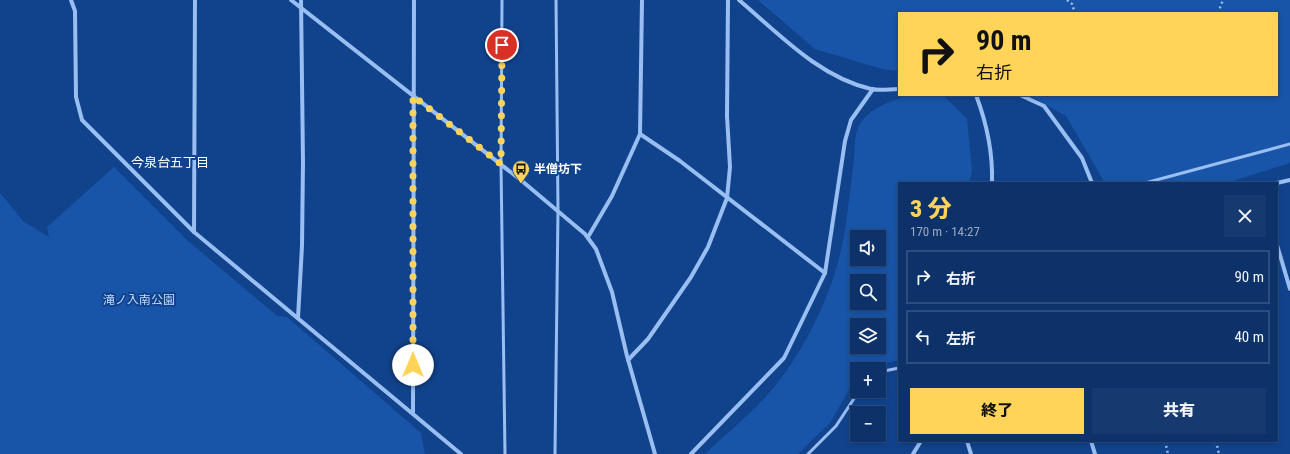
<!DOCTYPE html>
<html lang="ja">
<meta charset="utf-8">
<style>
body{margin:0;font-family:"Roboto Condensed","Noto Sans JP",sans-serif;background:#163a70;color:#f1f3f6;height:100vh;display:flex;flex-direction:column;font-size:15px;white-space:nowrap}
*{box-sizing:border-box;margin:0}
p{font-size:13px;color:#9aaac1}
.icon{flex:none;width:22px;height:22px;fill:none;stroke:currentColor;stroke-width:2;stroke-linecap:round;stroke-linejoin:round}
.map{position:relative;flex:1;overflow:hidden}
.panel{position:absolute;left:898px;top:182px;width:380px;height:260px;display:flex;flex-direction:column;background:#0d326a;border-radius:0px;box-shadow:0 2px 6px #0003,0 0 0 1px #2d4d7e}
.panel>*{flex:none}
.top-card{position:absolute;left:898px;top:12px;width:380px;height:84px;border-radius:0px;box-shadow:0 2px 6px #0003,0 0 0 1px #2d4d7e;background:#ffd459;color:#111;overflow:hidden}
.buttons{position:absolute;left:850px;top:230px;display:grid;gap:8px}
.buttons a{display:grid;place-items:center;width:36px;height:36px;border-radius:0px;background:#0d326a;box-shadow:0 2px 6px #0003,0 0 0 1px #2d4d7e;font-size:20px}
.pin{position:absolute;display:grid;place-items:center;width:34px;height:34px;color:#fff;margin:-17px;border:2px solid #fff;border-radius:50%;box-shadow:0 1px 4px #0007}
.me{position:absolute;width:44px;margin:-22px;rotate:0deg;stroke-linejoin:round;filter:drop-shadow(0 0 3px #0008)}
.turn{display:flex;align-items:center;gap:14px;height:84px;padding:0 12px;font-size:18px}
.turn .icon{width:52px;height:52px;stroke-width:2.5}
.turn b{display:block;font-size:28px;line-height:34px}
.round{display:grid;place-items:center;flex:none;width:42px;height:42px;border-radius:0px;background:#163a70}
.summary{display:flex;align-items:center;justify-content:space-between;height:68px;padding:0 12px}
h1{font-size:24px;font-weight:800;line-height:30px;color:#ffd459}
.button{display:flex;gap:8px;margin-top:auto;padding:8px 12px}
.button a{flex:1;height:46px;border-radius:0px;background:#ffd459;color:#111;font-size:16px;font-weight:800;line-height:46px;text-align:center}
.button a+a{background:#163a70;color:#f1f3f6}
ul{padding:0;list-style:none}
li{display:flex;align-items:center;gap:12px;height:54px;margin:0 8px 6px;padding:0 4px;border:2px solid #2d4d7e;border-radius:0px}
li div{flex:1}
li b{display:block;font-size:15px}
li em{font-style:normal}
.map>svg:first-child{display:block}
.green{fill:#1854a7;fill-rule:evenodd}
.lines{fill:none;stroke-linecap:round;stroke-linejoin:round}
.path{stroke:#98bef2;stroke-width:2.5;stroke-dasharray:2 3;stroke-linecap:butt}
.lane{stroke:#98bef2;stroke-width:3}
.street{stroke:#98bef2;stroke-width:4}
.route{stroke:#ffd459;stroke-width:7;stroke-dasharray:0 12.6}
.labels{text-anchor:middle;stroke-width:4;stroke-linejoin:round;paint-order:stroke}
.poi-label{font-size:12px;font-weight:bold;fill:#fff;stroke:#11438d;text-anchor:start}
.park-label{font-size:12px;fill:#bfd9fd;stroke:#11438d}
.neighbourhood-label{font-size:13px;fill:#fff;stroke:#11438d}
</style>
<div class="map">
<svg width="1290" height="454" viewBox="0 0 1290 454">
<rect width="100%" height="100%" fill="#11438d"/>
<!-- green -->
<g class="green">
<path d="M 758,0 L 1290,0 L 1290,163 L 1226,183 L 1105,183 L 1066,116 L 1028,95 L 1277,95 L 1277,13 L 899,13 L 899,71 L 882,69 L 815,49 Z"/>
<path d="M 904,97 L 945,97 L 967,119 L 972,171 L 969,183 L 899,183 L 899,360 L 869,367 L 865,369 L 857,369 L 857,376 L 830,423 L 798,454 L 705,454 C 726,434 750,415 769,393 C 805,352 834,291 844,236 C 848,210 851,185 854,158 C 855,150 854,136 858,128 C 865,111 887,102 904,97 ZM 857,237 L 879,237 L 879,259 L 857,259 ZM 857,281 L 879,281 L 879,303 L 857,303 ZM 857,325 L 879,325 L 879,347 L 857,347 Z"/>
<path d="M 114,167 L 187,240 L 277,316 L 287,317 L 421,433 L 425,454 L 0,454 L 0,193 L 23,221 L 49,237 L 47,227 Z"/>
</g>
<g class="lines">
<!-- path -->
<g class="path">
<path d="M 1067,0 L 1072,4 L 1075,13"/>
<path d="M 1218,13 L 1223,0"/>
<path d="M 1165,441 L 1168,454"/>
<path d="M 1216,441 L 1219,454"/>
</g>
<!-- lane -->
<g class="lane">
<path d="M 502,0 L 501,164 L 505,454"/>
<path d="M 1145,183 L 1290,144"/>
<path d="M 879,372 L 899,368"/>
<path d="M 555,454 L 558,210 L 556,0"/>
<path d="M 808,454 L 836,426 L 859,391"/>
</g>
<!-- street -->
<g class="street">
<path d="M 71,0 L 75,11 L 76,97 L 82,120 L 194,232 L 461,454"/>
<path d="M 291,0 L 522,181 L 585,234 L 596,249 L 612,292 L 627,356 L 655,454"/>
<path d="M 739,0 C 779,34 819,77 871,89 C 880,91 890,89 899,89"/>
<path d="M 976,95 C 987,124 993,152 992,183"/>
<path d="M 1020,95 L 1044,106 L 1082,158 L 1092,183"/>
<path d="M 640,134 L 680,161 L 825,273"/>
<path d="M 1277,183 L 1290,180"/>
<path d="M 194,232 L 195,0"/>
<path d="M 588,237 L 612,196 L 640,134 L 642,0"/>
<path d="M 1277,245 L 1290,289"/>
<path d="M 298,318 L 302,246 L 303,162 L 301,0"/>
<path d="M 628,360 L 648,339 L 691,277 L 708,247 L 727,198 L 730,167 L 727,116 L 728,0"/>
<path d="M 413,412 L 414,0"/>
<path d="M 967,441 L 971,454"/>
<path d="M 1091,441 L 1095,454"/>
<path d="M 691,454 L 784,358 L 825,273 L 845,141 L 851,120 L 873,89"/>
<path d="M 913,454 L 921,441"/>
</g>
</g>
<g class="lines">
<!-- route -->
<path class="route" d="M 413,365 L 413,96 L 501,164 L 502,45"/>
</g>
<!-- icons -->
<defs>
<g id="bus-pin" transform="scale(0.9)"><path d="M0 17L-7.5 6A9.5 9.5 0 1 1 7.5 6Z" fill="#ffd459" stroke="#11438d"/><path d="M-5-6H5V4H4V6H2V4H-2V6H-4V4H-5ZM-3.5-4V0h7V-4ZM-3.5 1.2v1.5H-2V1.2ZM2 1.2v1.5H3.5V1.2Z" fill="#111"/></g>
</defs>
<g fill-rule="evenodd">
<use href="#bus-pin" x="521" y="169"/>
</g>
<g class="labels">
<!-- poi labels -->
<g class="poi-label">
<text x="534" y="173">半僧坊下</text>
</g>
<!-- park labels -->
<g class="park-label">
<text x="139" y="304">滝ノ入南公園</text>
</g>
<!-- neighbourhood labels -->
<g class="neighbourhood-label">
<text x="170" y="167">今泉台五丁目</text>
</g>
</g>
</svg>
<div class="buttons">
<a><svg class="icon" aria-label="sound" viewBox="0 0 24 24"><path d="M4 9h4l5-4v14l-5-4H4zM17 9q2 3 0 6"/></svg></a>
<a><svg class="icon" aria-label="search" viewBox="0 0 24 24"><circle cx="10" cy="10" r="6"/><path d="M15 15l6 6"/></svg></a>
<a><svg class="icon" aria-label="layers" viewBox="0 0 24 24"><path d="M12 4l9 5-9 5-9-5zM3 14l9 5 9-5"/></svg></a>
<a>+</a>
<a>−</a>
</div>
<div class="pin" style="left:502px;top:45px;background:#d93025"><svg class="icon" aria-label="arrive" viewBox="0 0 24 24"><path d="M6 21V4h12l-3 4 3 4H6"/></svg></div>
<svg class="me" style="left:413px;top:365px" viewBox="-20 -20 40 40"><circle r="19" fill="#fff"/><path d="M0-13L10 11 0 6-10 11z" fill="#ffd459"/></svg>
<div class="top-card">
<div class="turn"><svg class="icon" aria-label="right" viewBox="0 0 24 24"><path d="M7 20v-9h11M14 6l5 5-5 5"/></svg><div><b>90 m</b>右折</div></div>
</div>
<section class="panel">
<div class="summary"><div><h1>3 分</h1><p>170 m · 14:27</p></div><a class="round"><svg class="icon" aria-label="close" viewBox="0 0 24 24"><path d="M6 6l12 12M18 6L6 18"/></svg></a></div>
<ul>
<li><svg class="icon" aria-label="right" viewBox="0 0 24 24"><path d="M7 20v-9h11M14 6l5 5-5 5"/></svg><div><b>右折</b></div><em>90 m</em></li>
<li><svg class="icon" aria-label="left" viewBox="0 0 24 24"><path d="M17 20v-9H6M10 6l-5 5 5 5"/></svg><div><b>左折</b></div><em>40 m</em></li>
</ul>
<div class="button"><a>終了</a><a>共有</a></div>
</section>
</div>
